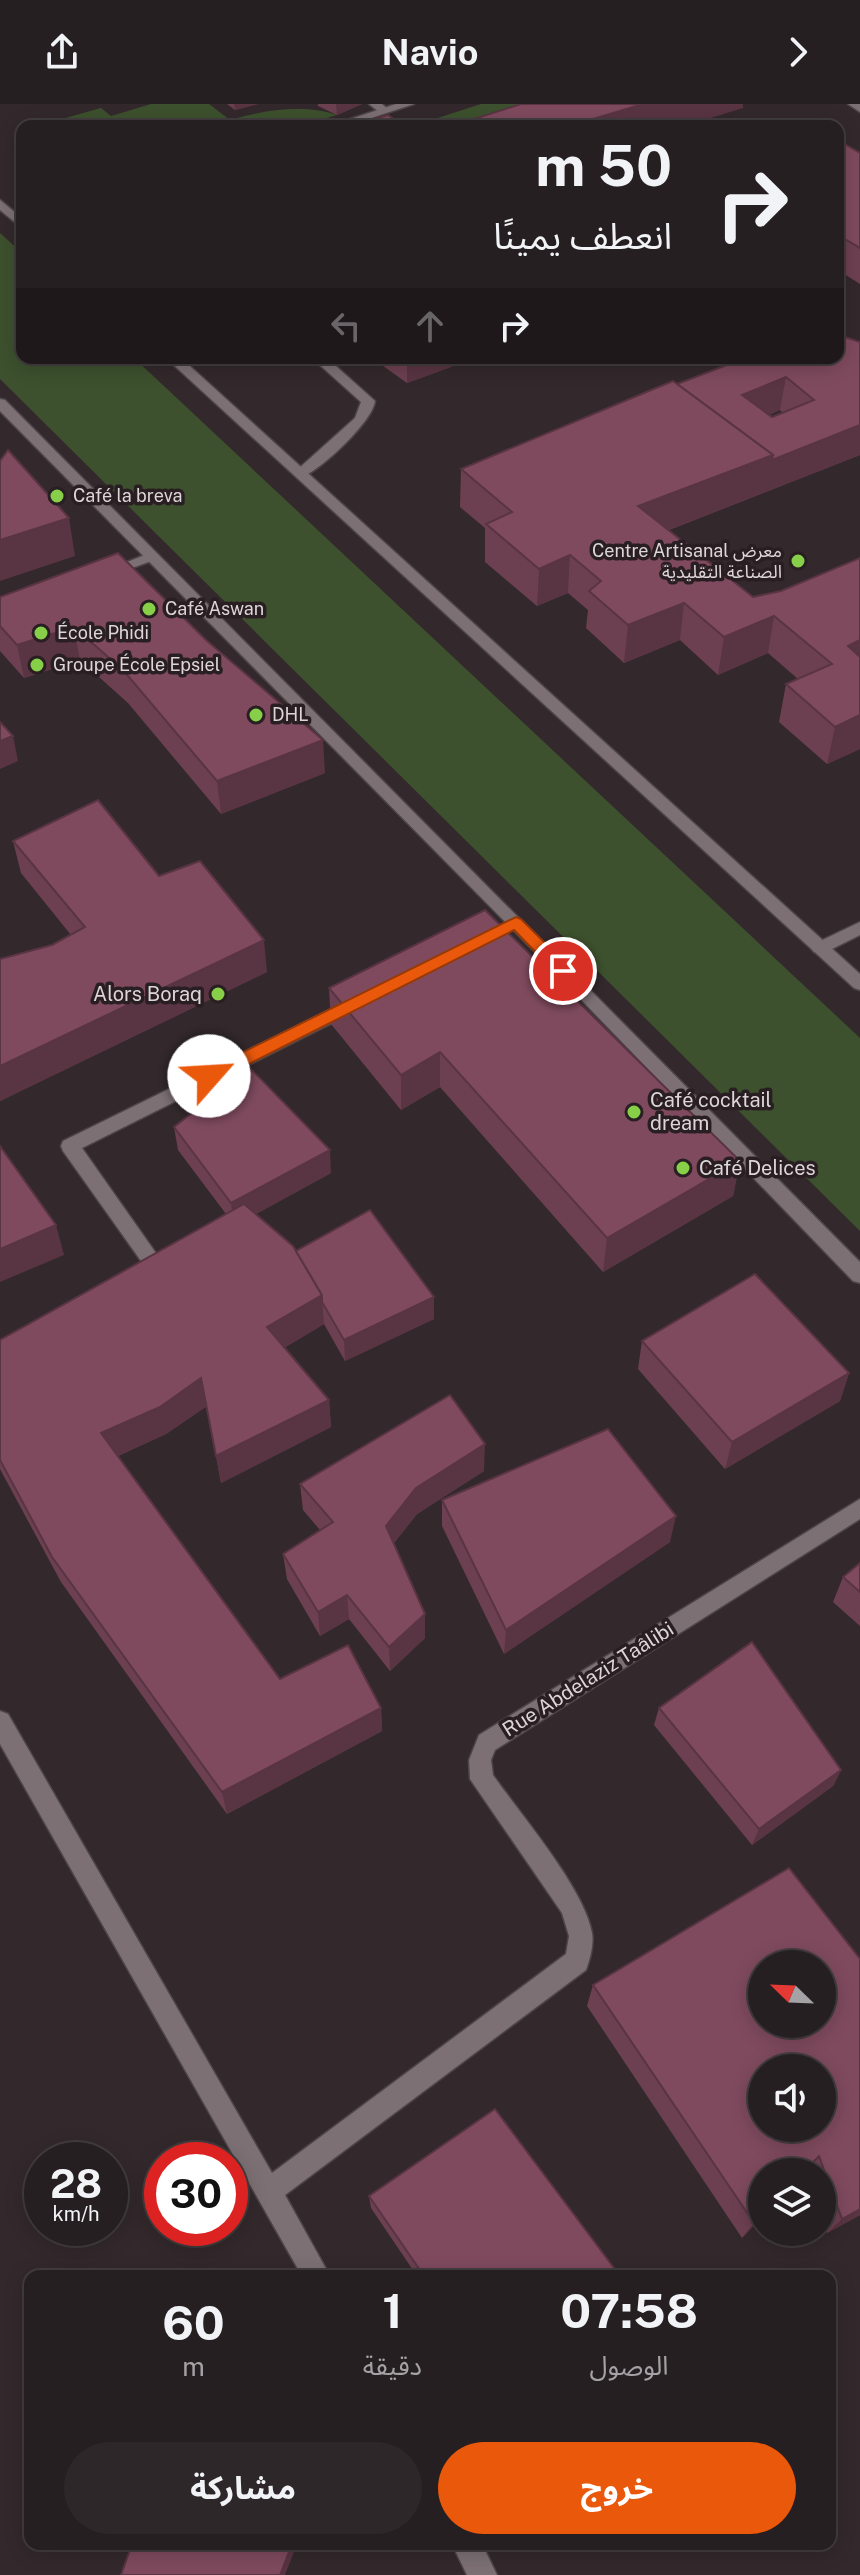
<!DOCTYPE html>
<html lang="ar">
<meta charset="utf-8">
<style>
body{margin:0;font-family:"Public Sans","Noto Sans Arabic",sans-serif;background:#2e272a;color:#f1f3f6;direction:rtl;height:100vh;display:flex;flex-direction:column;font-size:30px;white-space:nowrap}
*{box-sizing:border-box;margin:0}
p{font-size:26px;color:#a4a2a5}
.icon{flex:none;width:44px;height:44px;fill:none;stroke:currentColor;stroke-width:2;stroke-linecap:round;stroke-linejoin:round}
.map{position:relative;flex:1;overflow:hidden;direction:ltr}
.details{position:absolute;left:24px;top:2166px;width:812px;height:280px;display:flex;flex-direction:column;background:#261f21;border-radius:16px;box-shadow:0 4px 20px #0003,0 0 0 2px #423d3f;direction:rtl}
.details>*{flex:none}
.top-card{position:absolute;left:16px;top:16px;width:828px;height:244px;border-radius:16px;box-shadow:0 4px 20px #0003,0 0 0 2px #423d3f;direction:rtl;background:#261f21;color:#f1f3f6;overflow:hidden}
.needle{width:52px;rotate:293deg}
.controls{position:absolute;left:748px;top:1846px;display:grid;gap:16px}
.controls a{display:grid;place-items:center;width:88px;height:88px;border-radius:50%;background:#261f21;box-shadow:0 4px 20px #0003,0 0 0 2px #423d3f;font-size:40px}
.speed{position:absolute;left:24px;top:2038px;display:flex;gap:16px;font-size:40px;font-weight:700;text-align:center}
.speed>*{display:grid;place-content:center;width:104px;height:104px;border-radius:50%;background:#261f21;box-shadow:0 4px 20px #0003,0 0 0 2px #423d3f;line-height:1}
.speed small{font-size:20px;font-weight:400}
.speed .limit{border:12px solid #d22;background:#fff;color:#111}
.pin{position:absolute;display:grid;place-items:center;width:68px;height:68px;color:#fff;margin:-34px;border:4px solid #fff;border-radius:50%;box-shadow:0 2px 8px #0007}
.me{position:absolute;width:88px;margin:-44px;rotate:64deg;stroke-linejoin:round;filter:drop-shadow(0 0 6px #0008)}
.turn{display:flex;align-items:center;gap:28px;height:168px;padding:0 40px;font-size:36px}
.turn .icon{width:104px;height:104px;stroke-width:2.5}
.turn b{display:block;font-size:56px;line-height:68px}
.lanes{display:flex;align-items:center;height:76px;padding:0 40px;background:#0003;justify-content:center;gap:40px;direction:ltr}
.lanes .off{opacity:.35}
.eta{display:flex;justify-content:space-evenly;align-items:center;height:136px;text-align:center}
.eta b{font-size:48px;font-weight:700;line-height:56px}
.action{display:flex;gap:16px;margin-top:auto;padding:16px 40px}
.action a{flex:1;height:92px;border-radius:48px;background:#ea580c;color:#fff;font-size:32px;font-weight:700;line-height:92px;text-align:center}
.action a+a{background:#2e272a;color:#f1f3f6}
header{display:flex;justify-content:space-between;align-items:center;height:104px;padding:0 40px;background:#261f21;font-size:36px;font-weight:700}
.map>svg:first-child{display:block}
.green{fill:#3d512e}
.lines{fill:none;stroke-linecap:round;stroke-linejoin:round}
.service-casing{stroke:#4d4448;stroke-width:3}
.minor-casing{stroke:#4d4448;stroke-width:3}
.secondary-casing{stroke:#4d4448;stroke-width:3}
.service{fill:#7c7074;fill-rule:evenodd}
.minor{fill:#7c7074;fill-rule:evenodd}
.secondary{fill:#7c7074;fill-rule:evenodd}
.wall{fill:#6d4051;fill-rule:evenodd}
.shaded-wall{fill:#593442}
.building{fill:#7f4a5e;stroke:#593442;stroke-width:2;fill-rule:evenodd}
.route{fill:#ea580c;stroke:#983908;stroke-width:2}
.poi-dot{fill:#88cf49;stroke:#291f23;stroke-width:3}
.labels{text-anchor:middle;stroke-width:7;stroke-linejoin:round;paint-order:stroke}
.far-poi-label{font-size:18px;fill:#ddd6d9;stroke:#291f23;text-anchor:start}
.poi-label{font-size:20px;fill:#ddd6d9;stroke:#291f23;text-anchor:start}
.street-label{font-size:20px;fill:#ddd6d9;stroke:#291f23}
</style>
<header><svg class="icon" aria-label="forward" viewBox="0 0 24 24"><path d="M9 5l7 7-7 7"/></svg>Navio<svg class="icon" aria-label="share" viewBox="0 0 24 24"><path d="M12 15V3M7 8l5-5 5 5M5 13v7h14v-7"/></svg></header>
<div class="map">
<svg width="860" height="2471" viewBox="0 0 860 2471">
<rect width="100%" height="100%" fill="#33292c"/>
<!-- green -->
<g class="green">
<path d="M 151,0 L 209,0 L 230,16 C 264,6 305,0 337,11 L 300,22 L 37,22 L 101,4 L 111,12 Z"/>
<path d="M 481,0 L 627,0 L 560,22 L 413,22 Z"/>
<path d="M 0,129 L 22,149 L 22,254 L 134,254 L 860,934 L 860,1127 L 0,275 Z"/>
</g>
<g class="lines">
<!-- service casing -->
<g class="service-casing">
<g id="service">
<path d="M 369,0 L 382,0 L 390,7 L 380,9 Z"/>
<path d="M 312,254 L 327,254 L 375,297 C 373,317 321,366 302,373 L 295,369 L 297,366 L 355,314 L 361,298 Z"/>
</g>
</g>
<!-- minor casing -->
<g class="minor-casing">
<g id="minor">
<path d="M 396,0 L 414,0 L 347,22 L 329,22 Z"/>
<path d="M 848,0 L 860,0 L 860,8 Z"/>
<path d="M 152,448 L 159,452 L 157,455 L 107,473 L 100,469 Z"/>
<path d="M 860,818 L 860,831 L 826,848 L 814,848 L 811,844 L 814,840 Z"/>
<path d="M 356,893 L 362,894 L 365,899 L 362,904 L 82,1044 L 172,1172 L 166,1180 L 152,1180 L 151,1171 L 63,1047 L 61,1042 L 63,1037 Z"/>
<path d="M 860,1395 L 860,1415 L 495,1646 L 491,1656 L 493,1671 C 521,1711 584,1784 592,1829 C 594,1840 590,1855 586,1866 L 285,2091 L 330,2172 L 302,2172 L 0,1640 L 0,1607 L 8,1610 L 272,2069 L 566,1850 L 569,1832 L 562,1809 L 470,1675 L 469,1656 L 479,1631 Z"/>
<path d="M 452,2440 L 482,2440 L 497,2471 L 467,2471 Z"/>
</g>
</g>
<!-- secondary casing -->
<g class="secondary-casing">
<g id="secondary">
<path d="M 0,96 L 22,114 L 22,124 L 0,106 Z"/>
<path d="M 166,254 L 181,254 L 860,870 L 860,886 L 854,884 Z"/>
<path d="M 0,295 L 5,296 L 860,1158 L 860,1179 L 853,1177 L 536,849 L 0,307 Z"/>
</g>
</g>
<!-- service -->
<use href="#service" class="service"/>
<!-- minor -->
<use href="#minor" class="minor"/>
<!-- secondary -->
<use href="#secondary" class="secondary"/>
</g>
<!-- wall -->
<g class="wall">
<path d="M 227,0 L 258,0 L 235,6 Z"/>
<path d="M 318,0 L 362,0 L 337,11 L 318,2 Z"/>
<path d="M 838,36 L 860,49 L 860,180 L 838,166 Z"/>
<path d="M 860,238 L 860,351 L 669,426 L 753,493 L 781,487 L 860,454 L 860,645 L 827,660 L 779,618 L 786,580 L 798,575 L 768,549 L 718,571 L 680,536 L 624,559 L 586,524 L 588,506 L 568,489 L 537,502 L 485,458 L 485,424 L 460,403 L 461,365 L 677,280 L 838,254 ZM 780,306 L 783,309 L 772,313 L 769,311 Z"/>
<path d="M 372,254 L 475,254 L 407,279 Z"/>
<path d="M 0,493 L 206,536 L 325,669 L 221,710 L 128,599 L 80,556 L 24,574 L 0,547 Z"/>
<path d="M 13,737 L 159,772 L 267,868 L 0,997 L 0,855 L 52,841 L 71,831 L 21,769 Z"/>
<path d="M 329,884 L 740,1057 L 733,1092 L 603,1168 L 440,983 L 401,1006 L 331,920 Z"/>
<path d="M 174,1023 L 331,1069 L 256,1110 L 296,1147 L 434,1193 L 434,1215 L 345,1257 L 324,1220 L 284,1244 L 329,1296 L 331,1323 L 221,1379 L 207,1302 L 166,1330 L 118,1352 L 280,1575 L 381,1604 L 382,1627 L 227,1710 L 61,1478 L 0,1365 L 0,1236 L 226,1110 L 178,1046 Z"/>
<path d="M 642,1237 L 849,1269 L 840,1297 L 725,1365 L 638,1265 Z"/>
<path d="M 484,1367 L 417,1410 L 394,1439 L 425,1534 L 390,1567 L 349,1515 L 320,1532 L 287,1475 L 283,1450 L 320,1426 L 303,1406 L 300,1380 Z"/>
<path d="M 442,1396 L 670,1438 L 504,1550 L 442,1422 Z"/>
<path d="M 860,1459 L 860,1522 L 833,1498 L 843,1473 Z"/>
<path d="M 659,1604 L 841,1666 L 833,1682 L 752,1741 L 654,1621 Z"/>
<path d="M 860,1855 L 860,2111 L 827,2129 L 822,2115 L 822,2068 L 762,2068 L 762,2113 L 742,2134 L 587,1902 L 593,1881 Z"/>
<path d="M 369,2092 L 620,2172 L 417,2172 L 371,2104 Z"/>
</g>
<!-- shaded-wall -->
<g class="shaded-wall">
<path d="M 234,0 L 258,0 L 235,6 Z"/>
<path d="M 336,0 L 362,0 L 337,11 Z"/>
<path d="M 643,0 L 743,0 L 743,4 L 685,22 L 570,22 Z"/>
<path d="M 407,254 L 475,254 L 407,279 Z"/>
<path d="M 786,273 L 780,306 L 737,324 L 742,291 Z"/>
<path d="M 860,321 L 860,351 L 634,439 L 638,402 L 773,351 Z"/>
<path d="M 69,414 L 75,452 L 0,477 L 0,436 Z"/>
<path d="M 570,451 L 568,489 L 537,502 L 539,465 Z"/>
<path d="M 684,499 L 680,536 L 624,559 L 628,521 Z"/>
<path d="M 774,512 L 768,549 L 718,571 L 724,533 Z"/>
<path d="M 74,523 L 80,556 L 24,574 L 17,541 Z"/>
<path d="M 860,536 L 860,571 L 848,542 Z"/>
<path d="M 860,611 L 860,645 L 827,660 L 835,623 Z"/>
<path d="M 13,632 L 18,657 L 0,665 L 0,637 Z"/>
<path d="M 323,636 L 325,669 L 221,710 L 217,677 Z"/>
<path d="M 264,836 L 267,868 L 0,997 L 0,962 Z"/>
<path d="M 440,948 L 440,983 L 401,1006 L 401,971 Z"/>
<path d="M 330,1046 L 331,1069 L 234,1122 L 231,1099 Z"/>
<path d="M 740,1057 L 733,1092 L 603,1168 L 607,1134 Z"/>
<path d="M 56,1121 L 64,1151 L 0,1178 L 0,1145 Z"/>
<path d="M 322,1191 L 324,1220 L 270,1252 L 267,1223 Z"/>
<path d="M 434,1193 L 434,1215 L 345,1257 L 344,1236 Z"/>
<path d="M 849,1269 L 840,1297 L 725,1365 L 732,1338 Z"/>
<path d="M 201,1274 L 207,1302 L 166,1330 L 108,1356 L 101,1329 Z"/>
<path d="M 329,1296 L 331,1323 L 221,1379 L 216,1352 Z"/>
<path d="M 485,1340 L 484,1367 L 417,1410 L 387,1447 L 386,1422 L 416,1384 Z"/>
<path d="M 676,1412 L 670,1438 L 504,1550 L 506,1526 Z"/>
<path d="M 347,1491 L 349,1515 L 320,1532 L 318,1508 Z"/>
<path d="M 425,1510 L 425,1534 L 390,1567 L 389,1543 Z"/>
<path d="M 381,1604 L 382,1627 L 227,1710 L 222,1688 Z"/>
<path d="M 841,1666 L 833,1682 L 752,1741 L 759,1725 Z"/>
<path d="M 860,2105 L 860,2111 L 827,2129 L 842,2115 Z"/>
<path d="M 762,2111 L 762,2113 L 742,2134 L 754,2119 Z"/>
<path d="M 292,2440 L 297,2440 L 285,2471 L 280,2471 Z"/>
</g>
<!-- building -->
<g class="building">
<path d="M 521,0 L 643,0 L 570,22 L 452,22 Z"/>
<path d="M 388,11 L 404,22 L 347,22 Z"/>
<path d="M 838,36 L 860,49 L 860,144 L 838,131 Z"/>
<path d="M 845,233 L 860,238 L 860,321 L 772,356 L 773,351 L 677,280 L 745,254 L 838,254 L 838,236 ZM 786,273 L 814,296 L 772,313 L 742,291 Z"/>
<path d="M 673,277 L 773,351 L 638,402 L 753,493 L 781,487 L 860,454 L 860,536 L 848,542 L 860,553 L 860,611 L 835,623 L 786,580 L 832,560 L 774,512 L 724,533 L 684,499 L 628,521 L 589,487 L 601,477 L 570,451 L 539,465 L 486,420 L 512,408 L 461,365 Z"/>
<path d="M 8,346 L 69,414 L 0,436 L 0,357 Z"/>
<path d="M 118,449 L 206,536 L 323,636 L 217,677 L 123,566 L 74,523 L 17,541 L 0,522 L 0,493 Z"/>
<path d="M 0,618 L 13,632 L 0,637 Z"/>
<path d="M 98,696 L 159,772 L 200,757 L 264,836 L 0,962 L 0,855 L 52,841 L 85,823 L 13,737 Z"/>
<path d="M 485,806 L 740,1057 L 607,1134 L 440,948 L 401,971 L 329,884 Z"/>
<path d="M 250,964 L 330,1046 L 231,1099 L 174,1023 Z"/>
<path d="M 0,1042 L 56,1121 L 0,1145 Z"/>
<path d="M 244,1100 L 293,1142 L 322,1191 L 267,1223 L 329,1296 L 216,1352 L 201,1274 L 160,1303 L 101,1329 L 280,1575 L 348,1541 L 381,1604 L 222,1688 L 52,1453 L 0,1356 L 0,1236 Z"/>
<path d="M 370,1106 L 434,1193 L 344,1236 L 322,1198 L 322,1191 L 296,1147 Z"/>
<path d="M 755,1170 L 849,1269 L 732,1338 L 642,1237 Z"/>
<path d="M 450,1291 L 485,1340 L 416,1384 L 386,1422 L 425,1510 L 389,1543 L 347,1491 L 318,1508 L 283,1450 L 333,1418 L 300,1380 Z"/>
<path d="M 608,1325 L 676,1412 L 506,1526 L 442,1396 Z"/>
<path d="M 860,1459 L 860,1488 L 843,1473 Z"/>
<path d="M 752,1538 L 841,1666 L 759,1725 L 659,1604 Z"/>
<path d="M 789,1764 L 860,1855 L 860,2105 L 842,2115 L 819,2052 L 804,2068 L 762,2068 L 762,2111 L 754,2119 L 593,1881 ZM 762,1860 L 822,1860 L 822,1920 L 762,1920 ZM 762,1964 L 822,1964 L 822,2024 L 762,2024 Z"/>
<path d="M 495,2005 L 620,2172 L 424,2172 L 369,2092 Z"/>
<path d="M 132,2440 L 292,2440 L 280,2471 L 121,2471 Z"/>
</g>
<!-- route -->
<path class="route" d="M 516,813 L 521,815 L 569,863 L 569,871 L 558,871 L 514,826 L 215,977 L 203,977 L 201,972 L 203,968 Z"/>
<!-- markers -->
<g class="poi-dot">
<circle cx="57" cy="392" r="8"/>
<circle cx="798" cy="457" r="8"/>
<circle cx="149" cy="505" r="8"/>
<circle cx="41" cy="529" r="8"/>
<circle cx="37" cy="561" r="8"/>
<circle cx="256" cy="611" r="8"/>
<circle cx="218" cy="890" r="8"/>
<circle cx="634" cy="1008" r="8"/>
<circle cx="683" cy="1064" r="8"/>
</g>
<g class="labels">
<!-- far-poi labels -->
<g class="far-poi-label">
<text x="73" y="398">Café la breva</text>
<text x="782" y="453" text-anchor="end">Centre Artisanal معرض<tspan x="782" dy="21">الصناعة التقليدية</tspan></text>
<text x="165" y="511">Café Aswan</text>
<text x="57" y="535">École Phidi</text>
<text x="53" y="567">Groupe École Epsiel</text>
<text x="272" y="617">DHL</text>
</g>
<!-- poi labels -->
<g class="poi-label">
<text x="202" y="897" text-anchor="end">Alors Boraq</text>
<text x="650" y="1003">Café cocktail<tspan x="650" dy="23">dream</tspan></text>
<text x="699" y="1071">Café Delices</text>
</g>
<!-- street labels -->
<g class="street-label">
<text transform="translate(588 1575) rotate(-32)" y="7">Rue Abdelaziz Taâlibi</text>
</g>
</g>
</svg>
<div class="controls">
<a><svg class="needle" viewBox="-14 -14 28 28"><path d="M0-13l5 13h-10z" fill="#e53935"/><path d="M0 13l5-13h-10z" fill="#a4a2a5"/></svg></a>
<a><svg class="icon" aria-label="sound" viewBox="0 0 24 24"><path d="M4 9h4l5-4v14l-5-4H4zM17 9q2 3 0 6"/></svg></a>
<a><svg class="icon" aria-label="layers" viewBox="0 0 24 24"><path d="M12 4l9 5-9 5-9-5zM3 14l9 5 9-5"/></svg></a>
</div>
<div class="speed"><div>28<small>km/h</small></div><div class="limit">30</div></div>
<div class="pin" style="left:563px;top:867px;background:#d93025"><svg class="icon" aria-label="arrive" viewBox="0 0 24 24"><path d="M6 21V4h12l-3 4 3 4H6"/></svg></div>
<svg class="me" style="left:209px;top:972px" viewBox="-20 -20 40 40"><circle r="19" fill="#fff"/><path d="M0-13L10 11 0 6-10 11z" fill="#ea580c"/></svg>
<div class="top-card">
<div class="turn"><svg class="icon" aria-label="right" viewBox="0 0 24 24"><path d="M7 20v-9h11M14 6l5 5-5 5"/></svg><div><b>50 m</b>انعطف يمينًا</div></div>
<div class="lanes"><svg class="icon off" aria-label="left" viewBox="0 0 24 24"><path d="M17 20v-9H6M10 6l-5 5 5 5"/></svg><svg class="icon off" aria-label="ahead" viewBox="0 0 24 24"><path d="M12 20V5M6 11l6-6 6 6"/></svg><svg class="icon" aria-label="right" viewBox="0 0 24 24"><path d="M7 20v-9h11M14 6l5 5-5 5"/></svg></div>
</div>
<section class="details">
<div class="eta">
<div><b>07:58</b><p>الوصول</p></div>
<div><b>1</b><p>دقيقة</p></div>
<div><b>60</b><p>m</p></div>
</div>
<div class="action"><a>خروج</a><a>مشاركة</a></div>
</section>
</div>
